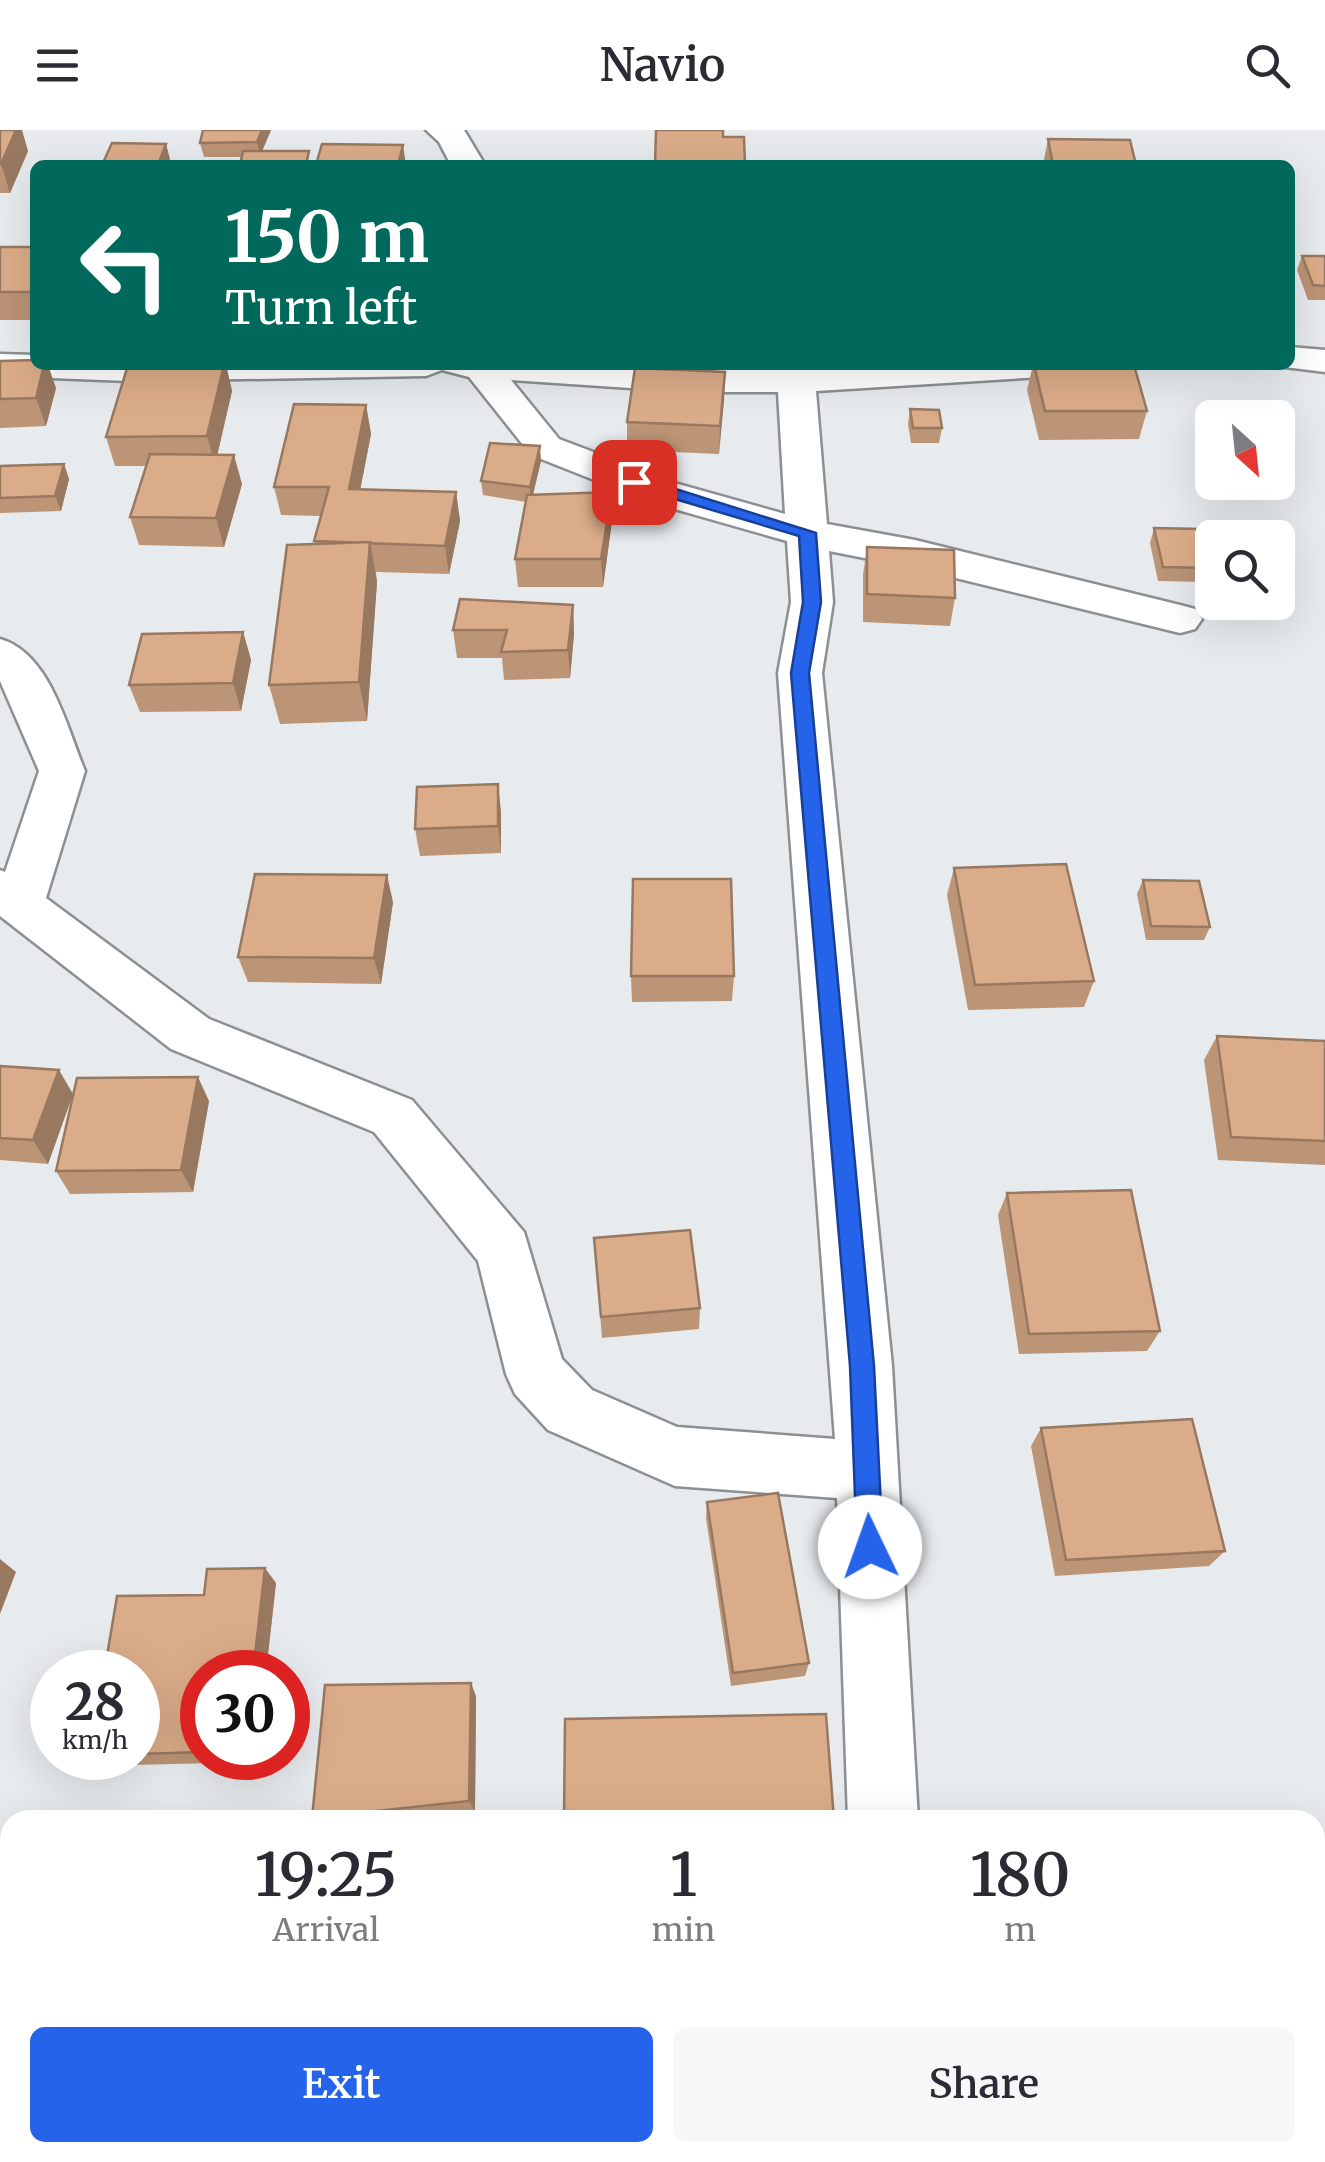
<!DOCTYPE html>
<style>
body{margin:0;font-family:Merriweather,serif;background:#f7f7f7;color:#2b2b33;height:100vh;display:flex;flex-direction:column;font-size:38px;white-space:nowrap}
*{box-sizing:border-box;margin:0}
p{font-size:32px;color:#7c7c81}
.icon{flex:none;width:55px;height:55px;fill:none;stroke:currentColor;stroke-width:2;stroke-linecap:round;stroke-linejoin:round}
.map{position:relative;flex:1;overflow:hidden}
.drawer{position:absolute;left:0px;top:1680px;width:1325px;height:352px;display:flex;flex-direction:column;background:#fff;border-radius:30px 30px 0 0;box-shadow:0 10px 40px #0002}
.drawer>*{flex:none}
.banner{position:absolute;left:30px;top:30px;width:1265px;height:210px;border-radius:15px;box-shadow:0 10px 40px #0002;background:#00695c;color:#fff;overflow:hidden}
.needle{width:65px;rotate:153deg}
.controls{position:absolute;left:1195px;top:270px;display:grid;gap:20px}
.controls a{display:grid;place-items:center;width:100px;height:100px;border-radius:15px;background:#fff;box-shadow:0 10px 40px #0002;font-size:50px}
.speed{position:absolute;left:30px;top:1520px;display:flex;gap:20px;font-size:50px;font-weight:700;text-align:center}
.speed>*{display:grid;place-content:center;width:130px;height:130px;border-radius:50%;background:#fff;box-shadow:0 10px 40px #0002;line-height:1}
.speed small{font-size:25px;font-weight:400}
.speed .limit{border:15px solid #d22;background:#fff;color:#111}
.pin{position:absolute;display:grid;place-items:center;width:85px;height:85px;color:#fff;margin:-42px;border-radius:20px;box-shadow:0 5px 15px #0006}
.me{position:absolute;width:110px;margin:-55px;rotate:357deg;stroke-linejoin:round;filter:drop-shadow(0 0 8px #0008)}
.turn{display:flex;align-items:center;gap:35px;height:210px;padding:0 30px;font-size:45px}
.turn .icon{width:130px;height:130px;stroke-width:2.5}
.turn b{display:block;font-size:70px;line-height:85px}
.eta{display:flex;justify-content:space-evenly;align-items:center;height:170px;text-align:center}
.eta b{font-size:60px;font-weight:600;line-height:70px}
.action{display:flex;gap:20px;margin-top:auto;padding:20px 30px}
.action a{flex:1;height:115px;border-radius:15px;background:#2563eb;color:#fff;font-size:40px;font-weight:600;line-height:115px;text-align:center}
.action a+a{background:#f7f7f7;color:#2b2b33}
header{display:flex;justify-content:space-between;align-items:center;height:130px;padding:0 30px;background:#fff;font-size:45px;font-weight:600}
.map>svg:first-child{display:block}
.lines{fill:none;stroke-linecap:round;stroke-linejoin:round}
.minor-casing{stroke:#8c9093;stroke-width:5}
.minor{fill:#fff;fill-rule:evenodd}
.wall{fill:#bc9476}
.shaded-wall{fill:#997860}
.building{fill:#dbac89;stroke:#997860;stroke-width:2.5}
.route{fill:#2563eb;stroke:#184099;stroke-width:2.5}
</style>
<header><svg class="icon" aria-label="menu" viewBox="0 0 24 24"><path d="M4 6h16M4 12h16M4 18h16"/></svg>Navio<svg class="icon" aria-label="search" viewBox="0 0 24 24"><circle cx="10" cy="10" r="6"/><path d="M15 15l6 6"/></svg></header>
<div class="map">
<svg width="1325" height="2032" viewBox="0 0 1325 2032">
<rect width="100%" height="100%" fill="#e7ebee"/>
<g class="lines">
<!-- minor casing -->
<g class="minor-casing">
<g id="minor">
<path d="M 426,0 L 464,0 L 485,35 L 451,35 L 439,12 Z"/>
<path d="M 1290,217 L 1325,220 L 1325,242 L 1277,236 L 1290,235 Z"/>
<path d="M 0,224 L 35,225 L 35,235 L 623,235 L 690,240 L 1077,235 L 1071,243 L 1058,246 L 816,261 L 827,394 L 915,410 L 1180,475 L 1195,479 L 1202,489 L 1195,499 L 1180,503 L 915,438 L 829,421 L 833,472 L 822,543 L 892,1236 L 918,1690 L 848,1690 L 837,1368 L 675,1356 L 548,1300 L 515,1264 L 506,1244 L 478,1131 L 374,1002 L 171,919 L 0,786 L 0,740 L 5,742 L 39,641 L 0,551 L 0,509 C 50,523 67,598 85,641 L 46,768 L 209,889 L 412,970 L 524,1102 L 562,1229 L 592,1260 L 677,1297 L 835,1309 L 778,543 L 791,472 L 787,411 L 650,372 L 531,325 L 469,247 L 442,240 L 426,246 L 128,251 L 0,246 ZM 511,250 L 690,262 L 778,262 L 785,384 L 678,354 L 559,309 Z"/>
<rect x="864" y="2022" width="78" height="10"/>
</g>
</g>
<!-- minor -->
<use href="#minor" class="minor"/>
</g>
<!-- wall -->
<g class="wall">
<path d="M 0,0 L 28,21 L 10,63 L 0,63 Z"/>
<path d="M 271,0 L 262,21 L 242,27 L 204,27 L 200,13 Z"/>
<path d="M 1048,9 L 1136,35 L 1043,35 Z"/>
<rect x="0" y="117" width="35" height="73"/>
<path d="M 1302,126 L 1325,126 L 1325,170 L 1308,170 L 1297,140 Z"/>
<path d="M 0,231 L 56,258 L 46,296 L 0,298 Z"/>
<path d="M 128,235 L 226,235 L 232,261 L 217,325 L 242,354 L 224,417 L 139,415 L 130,387 L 146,336 L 115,336 L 106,307 Z"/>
<path d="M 1033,235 L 1134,235 L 1147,281 L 1139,309 L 1039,310 L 1027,260 Z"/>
<path d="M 725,242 L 719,324 L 627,320 L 627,292 Z"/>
<path d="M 366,275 L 371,304 L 360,359 L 456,362 L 460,391 L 449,444 L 376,442 L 377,452 L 367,591 L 280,594 L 269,555 L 315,414 L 321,386 L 281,385 L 274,357 Z"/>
<path d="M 910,279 L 942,298 L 939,313 L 911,313 L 908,294 Z"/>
<path d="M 541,331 L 533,365 L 612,391 L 603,457 L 518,457 L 515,429 L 526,372 L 483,365 L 481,351 Z"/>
<path d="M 64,334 L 69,349 L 61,381 L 0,383 L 0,336 Z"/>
<path d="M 1154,398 L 1209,438 L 1204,452 L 1158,451 L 1150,413 Z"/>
<path d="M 867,417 L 955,468 L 950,496 L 863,492 L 863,445 Z"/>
<path d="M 573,475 L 574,504 L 570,548 L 504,550 L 502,528 L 457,528 L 453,500 Z"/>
<path d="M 243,502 L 251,530 L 241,581 L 140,582 L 129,555 Z"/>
<path d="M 501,681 L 501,723 L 420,726 L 415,699 Z"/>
<path d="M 954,738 L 1094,851 L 1084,877 L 968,880 L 947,765 Z"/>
<path d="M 1143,750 L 1210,797 L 1204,810 L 1146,810 L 1137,764 Z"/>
<path d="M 393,772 L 381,854 L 248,852 L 238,827 Z"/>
<path d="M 631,846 L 734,846 L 732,871 L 632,872 Z"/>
<path d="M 1217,906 L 1325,911 L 1325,1035 L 1218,1030 L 1204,930 Z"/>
<path d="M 0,936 L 73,964 L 48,1034 L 0,1030 Z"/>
<path d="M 209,971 L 193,1062 L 70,1064 L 56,1041 Z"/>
<path d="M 1007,1063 L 1160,1201 L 1147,1221 L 1019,1224 L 998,1085 Z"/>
<path d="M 594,1108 L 700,1178 L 699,1199 L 602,1208 Z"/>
<path d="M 1041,1298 L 1225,1421 L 1209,1436 L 1055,1446 L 1031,1316 Z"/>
<path d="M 707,1372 L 809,1533 L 805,1546 L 731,1556 L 706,1388 Z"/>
<path d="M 276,1453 L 266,1542 L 202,1542 L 202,1628 L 257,1628 L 256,1632 L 132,1635 L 121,1628 L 138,1628 L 138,1542 L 111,1542 L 105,1538 L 204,1465 Z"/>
<path d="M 476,1566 L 475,1681 L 387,1690 L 315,1690 L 312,1688 Z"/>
</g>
<!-- shaded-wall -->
<g class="shaded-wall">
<path d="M 16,0 L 22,0 L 28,21 L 10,63 L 1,34 Z"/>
<path d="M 262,0 L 271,0 L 260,26 L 257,12 Z"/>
<path d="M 166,14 L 170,29 L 168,35 L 158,35 Z"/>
<path d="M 403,15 L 406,35 L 398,35 Z"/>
<path d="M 35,150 L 35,175 L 30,162 Z"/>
<path d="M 44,235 L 48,235 L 56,258 L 46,296 L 36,268 Z"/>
<path d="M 224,235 L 226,235 L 232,261 L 215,335 L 207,306 Z"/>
<path d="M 725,242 L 724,271 L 719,324 L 720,296 Z"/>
<path d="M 366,275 L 371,304 L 355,387 L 349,359 Z"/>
<path d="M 540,316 L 541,331 L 531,372 L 530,357 Z"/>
<path d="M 234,325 L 242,354 L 224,417 L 216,388 Z"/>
<path d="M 64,334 L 69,349 L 61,381 L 55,366 Z"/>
<path d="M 456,362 L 460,391 L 449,444 L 445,416 Z"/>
<path d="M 612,362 L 612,391 L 603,457 L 601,429 Z"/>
<path d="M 370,412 L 377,452 L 367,591 L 359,552 Z"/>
<path d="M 573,475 L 574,504 L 570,548 L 568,520 Z"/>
<path d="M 243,502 L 251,530 L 241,581 L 233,553 Z"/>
<path d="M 498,654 L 501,681 L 501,723 L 498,696 Z"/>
<path d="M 387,745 L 393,772 L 381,854 L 374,828 Z"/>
<path d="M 59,940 L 73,964 L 48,1034 L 33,1010 Z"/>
<path d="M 198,947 L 209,971 L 193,1062 L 181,1040 Z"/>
<path d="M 0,1429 L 16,1442 L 0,1484 Z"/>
<path d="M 265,1438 L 276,1453 L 266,1542 L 253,1542 Z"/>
<path d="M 471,1553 L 476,1566 L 475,1681 L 469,1671 Z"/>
</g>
<!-- building -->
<g class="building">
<path d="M 0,0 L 16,0 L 1,34 L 0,34 Z"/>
<path d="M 203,0 L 262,0 L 257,12 L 200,13 Z"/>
<path d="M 656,0 L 723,0 L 723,7 L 744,7 L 745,35 L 655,35 Z"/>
<path d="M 1048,9 L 1130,10 L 1136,35 L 1053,35 Z"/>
<path d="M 112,13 L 166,14 L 158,35 L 102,35 Z"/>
<path d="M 322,14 L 403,15 L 398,35 L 316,35 Z"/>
<path d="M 243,21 L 309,21 L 306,35 L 240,35 Z"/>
<path d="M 0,117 L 35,117 L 35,150 L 30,162 L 0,162 Z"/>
<path d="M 1302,126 L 1325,126 L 1325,156 L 1313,155 Z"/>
<path d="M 35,230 L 35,235 L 44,235 L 36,268 L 0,269 L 0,231 Z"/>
<path d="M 128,235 L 224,235 L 207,306 L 106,307 Z"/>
<path d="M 1034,235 L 1134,235 L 1147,281 L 1045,281 Z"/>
<path d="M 635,238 L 725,242 L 720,296 L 627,292 Z"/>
<path d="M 294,274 L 366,275 L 349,359 L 456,362 L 445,416 L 314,411 L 329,357 L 274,357 Z"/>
<path d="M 910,279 L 939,280 L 942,298 L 913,298 Z"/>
<path d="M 490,313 L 540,316 L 530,357 L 481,351 Z"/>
<path d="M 150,324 L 234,325 L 216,388 L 130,387 Z"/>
<path d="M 64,334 L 55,366 L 0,368 L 0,336 Z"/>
<path d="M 612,362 L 601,429 L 515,429 L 527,365 Z"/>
<path d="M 1154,398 L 1200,399 L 1209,438 L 1163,437 Z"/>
<path d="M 370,412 L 359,552 L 269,555 L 287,415 Z"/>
<path d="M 867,417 L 954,420 L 955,468 L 867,464 Z"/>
<path d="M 460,469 L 573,475 L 568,520 L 501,522 L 507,500 L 453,500 Z"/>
<path d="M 243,502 L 233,553 L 129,555 L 142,504 Z"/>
<path d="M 498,654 L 498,696 L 415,699 L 417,657 Z"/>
<path d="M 1066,734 L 1094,851 L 975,855 L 954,738 Z"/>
<path d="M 255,744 L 387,745 L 374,828 L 238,827 Z"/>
<path d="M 633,749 L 731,749 L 734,846 L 631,846 Z"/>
<path d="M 1143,750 L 1199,751 L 1210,797 L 1151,796 Z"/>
<path d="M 1217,906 L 1325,911 L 1325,1011 L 1231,1007 Z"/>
<path d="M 0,936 L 59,940 L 33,1010 L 0,1008 Z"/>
<path d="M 198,947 L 181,1040 L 56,1041 L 77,948 Z"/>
<path d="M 1131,1060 L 1160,1201 L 1029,1204 L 1007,1063 Z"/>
<path d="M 690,1100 L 700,1178 L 601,1187 L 594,1108 Z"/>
<path d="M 1192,1289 L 1225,1421 L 1066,1430 L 1041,1298 Z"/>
<path d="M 778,1363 L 809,1533 L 733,1543 L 707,1372 Z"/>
<path d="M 265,1438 L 253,1542 L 202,1542 L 202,1622 L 138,1624 L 138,1542 L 129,1542 L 130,1537 L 105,1538 L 117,1466 L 204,1465 L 207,1439 Z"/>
<path d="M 471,1553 L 469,1671 L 312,1688 L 325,1555 Z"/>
<path d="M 826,1584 L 834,1690 L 564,1690 L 565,1589 Z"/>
</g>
<!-- route -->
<path class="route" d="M 634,346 L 816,403 L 821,472 L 809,543 L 874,1236 L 883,1417 L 879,1426 L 870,1430 L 861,1426 L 857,1417 L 850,1236 L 791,543 L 803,472 L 799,406 L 628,355 L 628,348 Z"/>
</svg>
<div class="controls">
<a><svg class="needle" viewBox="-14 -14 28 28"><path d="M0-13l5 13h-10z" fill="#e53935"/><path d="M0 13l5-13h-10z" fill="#7c7c81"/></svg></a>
<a><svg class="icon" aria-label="search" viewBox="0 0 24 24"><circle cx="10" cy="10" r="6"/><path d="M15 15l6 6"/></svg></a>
</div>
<div class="speed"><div>28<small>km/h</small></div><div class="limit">30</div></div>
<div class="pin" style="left:634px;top:352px;background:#d93025"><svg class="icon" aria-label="arrive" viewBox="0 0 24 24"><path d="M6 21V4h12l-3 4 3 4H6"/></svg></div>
<svg class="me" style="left:870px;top:1417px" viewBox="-20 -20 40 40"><circle r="19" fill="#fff"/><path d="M0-13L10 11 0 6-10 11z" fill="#2563eb"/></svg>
<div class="banner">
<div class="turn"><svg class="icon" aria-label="left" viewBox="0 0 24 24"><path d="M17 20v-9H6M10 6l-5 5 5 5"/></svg><div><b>150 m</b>Turn left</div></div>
</div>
<section class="drawer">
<div class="eta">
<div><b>19:25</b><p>Arrival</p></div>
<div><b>1</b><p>min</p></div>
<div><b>180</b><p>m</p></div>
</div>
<div class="action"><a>Exit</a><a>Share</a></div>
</section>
</div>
